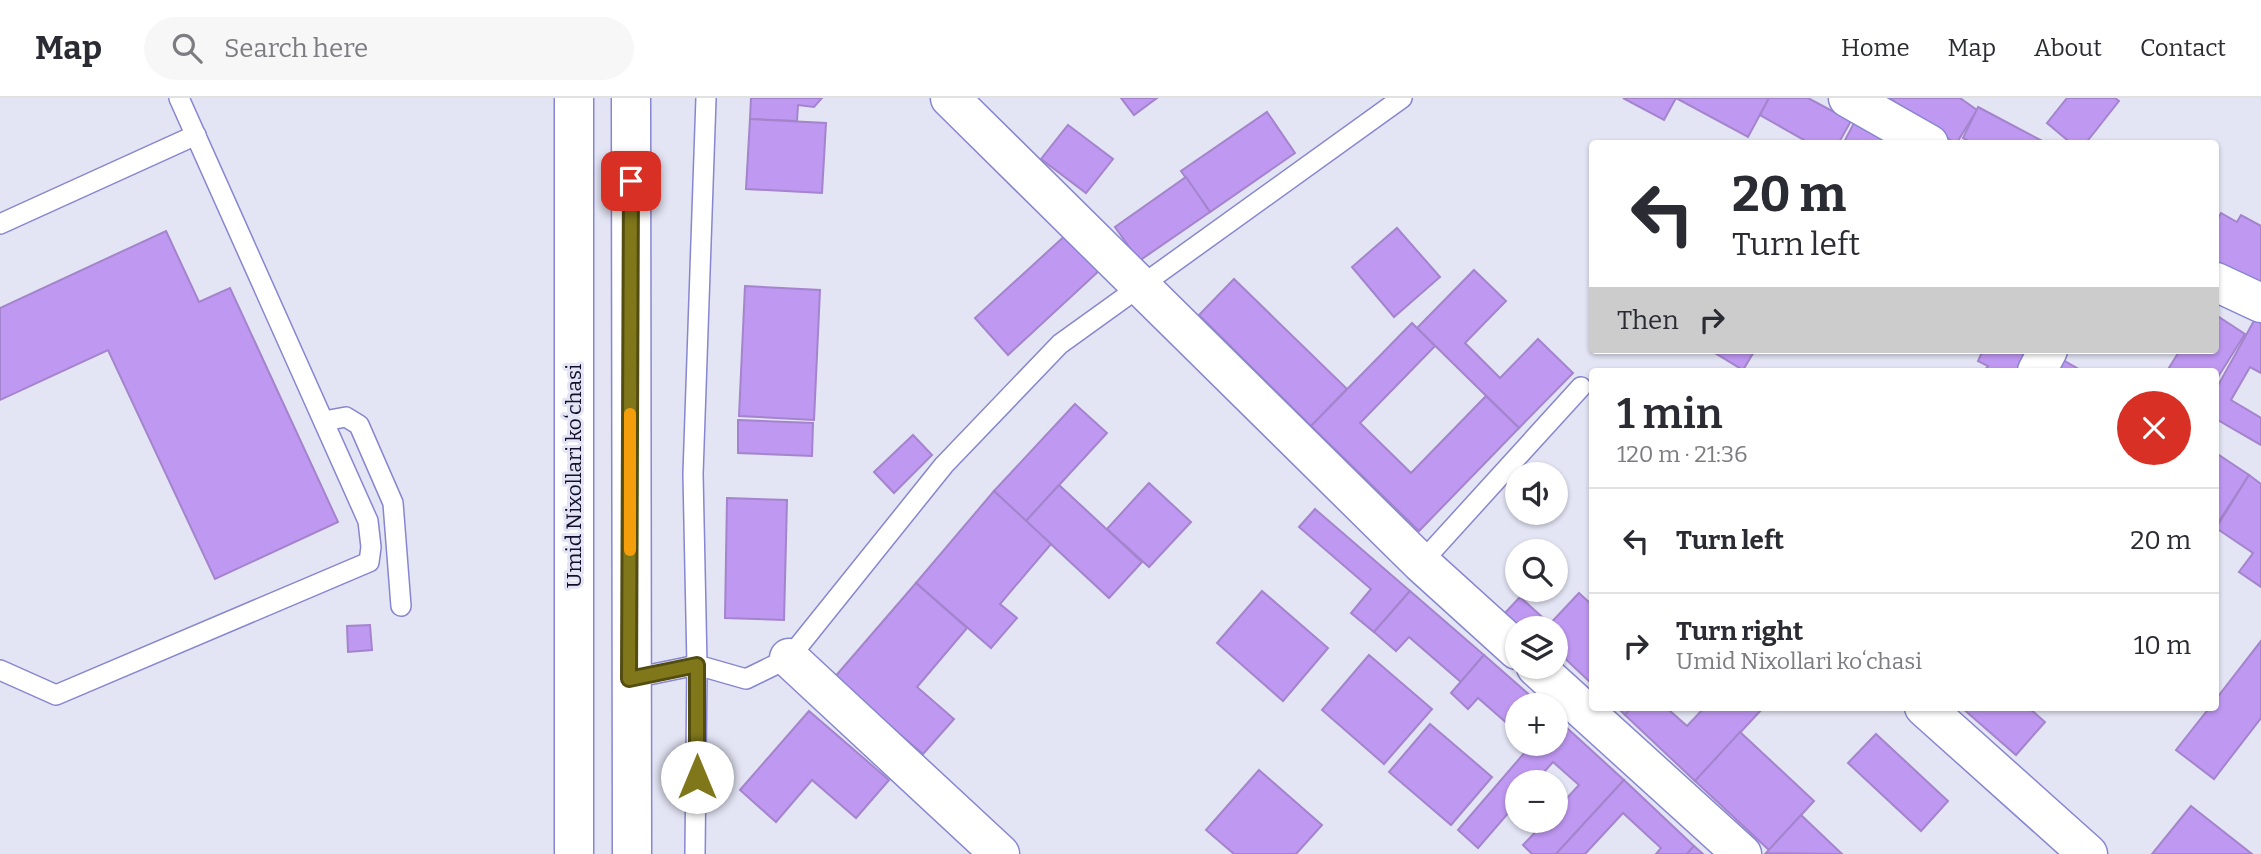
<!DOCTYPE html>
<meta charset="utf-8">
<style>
body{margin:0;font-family:Bitter,serif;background:#f7f7f7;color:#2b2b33;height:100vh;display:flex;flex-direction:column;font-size:26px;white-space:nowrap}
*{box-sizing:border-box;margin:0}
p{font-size:23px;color:#7c7c81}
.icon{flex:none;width:38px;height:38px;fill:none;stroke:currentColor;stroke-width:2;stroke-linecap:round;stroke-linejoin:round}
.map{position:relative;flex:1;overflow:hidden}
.drawer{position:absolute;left:1589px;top:270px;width:630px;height:343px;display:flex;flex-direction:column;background:#fff;border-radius:7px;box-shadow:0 2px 5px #0004}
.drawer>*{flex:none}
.guide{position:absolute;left:1589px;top:42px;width:630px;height:214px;border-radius:7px;box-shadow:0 2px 5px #0004;background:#fff;color:#2b2b33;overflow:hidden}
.fabs{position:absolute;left:1505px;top:364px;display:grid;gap:14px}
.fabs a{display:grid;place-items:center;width:63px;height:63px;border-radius:50%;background:#fff;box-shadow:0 2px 5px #0004;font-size:35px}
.pin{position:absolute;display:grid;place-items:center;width:60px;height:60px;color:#fff;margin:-30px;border-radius:14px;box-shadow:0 4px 10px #0006}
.me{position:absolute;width:77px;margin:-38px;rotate:0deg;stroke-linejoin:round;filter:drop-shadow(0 0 5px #0008)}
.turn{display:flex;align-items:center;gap:24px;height:147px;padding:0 28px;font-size:32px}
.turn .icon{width:91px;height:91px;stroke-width:2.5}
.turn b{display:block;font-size:49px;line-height:60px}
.then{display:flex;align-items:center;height:66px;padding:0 28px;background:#0003;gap:14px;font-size:26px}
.round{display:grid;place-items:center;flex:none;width:74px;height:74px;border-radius:37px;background:#f7f7f7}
.head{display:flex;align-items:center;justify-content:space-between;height:119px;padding:0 28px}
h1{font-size:42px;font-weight:600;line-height:52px}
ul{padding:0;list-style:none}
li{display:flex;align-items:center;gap:21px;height:105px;padding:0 28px;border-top:2px solid #e1e1e2}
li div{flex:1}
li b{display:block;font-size:26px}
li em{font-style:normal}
header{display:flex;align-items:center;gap:42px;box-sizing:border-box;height:98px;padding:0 35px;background:#fff;border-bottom:2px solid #e1e1e2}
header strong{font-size:33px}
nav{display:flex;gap:38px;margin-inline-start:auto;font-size:24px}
.search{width:490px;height:63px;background:#f7f7f7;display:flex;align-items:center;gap:18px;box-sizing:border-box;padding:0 24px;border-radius:38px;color:#7c7c81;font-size:26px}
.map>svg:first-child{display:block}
.building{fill:#bf98f2;stroke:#a484cc;stroke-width:2}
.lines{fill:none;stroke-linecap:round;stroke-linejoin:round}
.service-casing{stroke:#8786d0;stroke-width:22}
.minor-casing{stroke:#8786d0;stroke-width:41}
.secondary-casing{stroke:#8786d0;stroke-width:41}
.service{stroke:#fff;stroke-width:19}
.minor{stroke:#fff;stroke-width:38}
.secondary{stroke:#fff;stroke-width:38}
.route-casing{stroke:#534d12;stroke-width:18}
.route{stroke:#80771b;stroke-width:12}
.slow{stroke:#f59e0b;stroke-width:12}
.labels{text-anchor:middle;stroke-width:6;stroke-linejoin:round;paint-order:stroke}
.street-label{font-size:21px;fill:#110f2b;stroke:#e3e4f4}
</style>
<header>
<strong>Map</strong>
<div class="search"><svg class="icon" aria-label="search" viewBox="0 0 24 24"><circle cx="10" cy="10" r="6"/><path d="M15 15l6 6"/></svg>Search here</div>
<nav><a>Home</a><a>Map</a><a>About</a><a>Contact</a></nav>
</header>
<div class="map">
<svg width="2261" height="756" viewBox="0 0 2261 756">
<rect width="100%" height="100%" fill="#e3e4f4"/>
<!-- building -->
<g class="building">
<path d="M 751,0 L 822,0 L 814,9 L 798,7 L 797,23 L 750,21 Z"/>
<path d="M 1121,0 L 1157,0 L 1134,17 Z"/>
<path d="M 1623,0 L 1676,0 L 1664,22 Z"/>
<path d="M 1676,0 L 1769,0 L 1748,39 Z"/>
<path d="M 1769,0 L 1808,0 L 1851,23 L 1838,46 L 1811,46 L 1760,17 Z"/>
<path d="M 1889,0 L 1960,0 L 1977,12 L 1956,46 Z"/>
<path d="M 2067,0 L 2115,0 L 2119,3 L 2085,46 L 2072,46 L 2047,25 Z"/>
<path d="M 1978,9 L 2048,46 L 1974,46 L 1963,40 Z"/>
<path d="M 1267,14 L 1295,55 L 1210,114 L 1181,73 Z"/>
<path d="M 750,21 L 826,25 L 822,95 L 746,91 Z"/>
<path d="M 1854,25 L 1894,46 L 1843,46 Z"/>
<path d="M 1068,27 L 1113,61 L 1086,95 L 1041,61 Z"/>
<path d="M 1186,79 L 1210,114 L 1139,163 L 1115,129 Z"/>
<path d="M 2221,115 L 2237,124 L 2241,117 L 2261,128 L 2261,189 L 2216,165 L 2216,124 Z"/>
<path d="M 1397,130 L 1440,179 L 1394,219 L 1352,169 Z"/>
<path d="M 166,133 L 199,204 L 230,190 L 338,424 L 215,481 L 108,252 L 0,302 L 0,210 Z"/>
<path d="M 1068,135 L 1101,171 L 1008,257 L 975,220 Z"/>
<path d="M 1474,172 L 1506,203 L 1465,245 L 1500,280 L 1538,241 L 1573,275 L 1519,330 L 1417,230 Z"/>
<path d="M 1234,181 L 1347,291 L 1311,328 L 1199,217 Z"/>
<path d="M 745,188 L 820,192 L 814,322 L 739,318 Z"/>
<path d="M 2216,217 L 2245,236 L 2216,282 L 2216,273 L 2167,273 L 2180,252 L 2216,252 Z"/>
<path d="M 2255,221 L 2261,224 L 2261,275 L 2250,269 L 2231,302 L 2261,320 L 2261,347 L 2216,321 L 2216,291 Z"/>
<path d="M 1412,225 L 1435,248 L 1360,325 L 1411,375 L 1486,298 L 1519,330 L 1419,433 L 1311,328 Z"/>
<path d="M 1710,252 L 1755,252 L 1743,272 Z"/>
<path d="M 1983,252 L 2037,252 L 2027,273 L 1984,273 L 1988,268 L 1978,263 Z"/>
<path d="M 2058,259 L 2082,273 L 2050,273 Z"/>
<path d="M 1075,306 L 1107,335 L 1026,423 L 994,393 Z"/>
<path d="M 738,322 L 813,325 L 812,358 L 738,355 Z"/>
<path d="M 913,337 L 932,357 L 894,395 L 874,374 Z"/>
<path d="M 2216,355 L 2249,377 L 2216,428 Z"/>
<path d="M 2249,377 L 2261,386 L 2261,489 L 2239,474 L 2253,455 L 2216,430 Z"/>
<path d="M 1149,385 L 1191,424 L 1149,469 L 1107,431 Z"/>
<path d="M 1059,387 L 1142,464 L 1109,500 L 1026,423 Z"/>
<path d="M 994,393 L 1051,446 L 1000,506 L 1017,520 L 991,550 L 916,485 Z"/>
<path d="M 727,400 L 787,402 L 784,522 L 725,520 Z"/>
<path d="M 1315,411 L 1410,493 L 1374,534 L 1351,515 L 1371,491 L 1299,429 Z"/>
<path d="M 916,485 L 967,530 L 917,589 L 954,621 L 923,656 L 834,580 Z"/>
<path d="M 1262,493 L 1328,550 L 1283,603 L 1217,545 Z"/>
<path d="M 1410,493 L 1484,557 L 1461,584 L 1409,539 L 1396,553 L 1374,534 Z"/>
<path d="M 1579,495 L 1592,507 L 1592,586 L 1556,552 L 1556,530 L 1546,530 Z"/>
<path d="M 1520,499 L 1550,526 L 1546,530 L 1519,530 L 1504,516 Z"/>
<path d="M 370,527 L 372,552 L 348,554 L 347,528 Z"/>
<path d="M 2261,543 L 2261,620 L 2214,681 L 2176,652 L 2210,609 L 2216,609 L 2216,601 Z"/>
<path d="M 1369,557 L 1432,611 L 1384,666 L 1322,612 Z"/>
<path d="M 1484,557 L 1541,607 L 1517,607 L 1517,634 L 1478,600 L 1468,611 L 1451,595 Z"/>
<path d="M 1617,609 L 1632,609 L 1625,617 Z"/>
<path d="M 1632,609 L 1671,609 L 1668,611 L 1687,628 L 1705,609 L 1764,609 L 1695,683 L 1625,617 Z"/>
<path d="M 1961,609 L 2028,609 L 2045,624 L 2016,657 Z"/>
<path d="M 809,613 L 889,682 L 856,720 L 812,682 L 776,724 L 740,692 Z"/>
<path d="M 1556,620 L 1624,682 L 1556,756 L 1532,756 L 1523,747 L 1546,723 L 1556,723 L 1556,712 L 1579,687 L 1553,664 L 1535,684 L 1517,684 L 1517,705 L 1478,750 L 1458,732 L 1532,646 L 1556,646 Z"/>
<path d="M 1430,626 L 1492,679 L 1451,727 L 1389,674 Z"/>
<path d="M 1740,634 L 1814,703 L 1769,752 L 1695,683 Z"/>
<path d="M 1876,636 L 1948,703 L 1921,733 L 1848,665 Z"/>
<path d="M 1259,672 L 1322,727 L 1296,756 L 1234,756 L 1206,732 Z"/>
<path d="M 1624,682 L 1694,748 L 1687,756 L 1656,756 L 1661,750 L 1623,715 L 1585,756 L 1556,756 Z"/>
<path d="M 2191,708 L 2252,756 L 2152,756 Z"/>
<path d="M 1801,717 L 1842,756 L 1766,755 Z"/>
<path d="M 1694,748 L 1703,756 L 1687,756 Z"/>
</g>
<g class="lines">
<!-- service casing -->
<g class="service-casing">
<g id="service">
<path d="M 0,126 L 196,37"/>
<path d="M 324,323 L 346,319 L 359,327 L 393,405 L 401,508"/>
<path d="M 1421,465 L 1581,289"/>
<path d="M 0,572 L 56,597 L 369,464 L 371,449 L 368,423 L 179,0"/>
<path d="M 629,581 L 697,567 L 746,581 L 789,560 L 944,367 L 1060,246 L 1402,0"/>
<path d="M 695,756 L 697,567 L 693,376 L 706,0"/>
</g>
</g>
<!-- minor casing -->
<g class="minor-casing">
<g id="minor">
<path d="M 950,0 L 1421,465 L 1517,552"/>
<path d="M 1848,0 L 1929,46"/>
<path d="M 2216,184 L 2261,205"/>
<path d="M 2037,273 L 2048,252"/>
<path d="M 789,560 L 1000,756"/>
<path d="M 1536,569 L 1742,756"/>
<path d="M 1924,609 L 2088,756"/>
</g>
</g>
<!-- secondary casing -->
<g class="secondary-casing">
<g id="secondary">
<path d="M 574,0 L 574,756"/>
<path d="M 631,0 L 632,756"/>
</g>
</g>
<!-- service -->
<use href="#service" class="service"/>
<!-- minor -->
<use href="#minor" class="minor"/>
<!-- secondary -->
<use href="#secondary" class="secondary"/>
</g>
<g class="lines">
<!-- route casing -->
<g class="route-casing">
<path id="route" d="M 631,83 L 629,581 L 697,567 L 697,679"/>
</g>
<!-- route -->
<use href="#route" class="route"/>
<!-- slow -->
<path class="slow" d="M 630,452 L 630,316"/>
</g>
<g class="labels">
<!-- street labels -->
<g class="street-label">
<text transform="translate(574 378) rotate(-90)" y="7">Umid Nixollari koʻchasi</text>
</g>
</g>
</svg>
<div class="fabs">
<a><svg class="icon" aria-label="sound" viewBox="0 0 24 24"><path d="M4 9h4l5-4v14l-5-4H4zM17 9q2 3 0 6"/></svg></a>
<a><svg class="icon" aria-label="search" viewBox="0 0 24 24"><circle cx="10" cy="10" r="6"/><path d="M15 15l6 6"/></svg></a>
<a><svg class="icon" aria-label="layers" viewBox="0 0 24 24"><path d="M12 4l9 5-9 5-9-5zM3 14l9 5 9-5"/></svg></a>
<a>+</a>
<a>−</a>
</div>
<div class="pin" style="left:631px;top:83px;background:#d93025"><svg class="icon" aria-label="arrive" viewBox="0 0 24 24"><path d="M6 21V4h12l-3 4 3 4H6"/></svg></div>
<svg class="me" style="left:697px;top:679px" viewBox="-20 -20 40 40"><circle r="19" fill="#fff"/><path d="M0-13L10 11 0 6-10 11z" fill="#80771b"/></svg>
<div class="guide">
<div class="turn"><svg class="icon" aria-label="left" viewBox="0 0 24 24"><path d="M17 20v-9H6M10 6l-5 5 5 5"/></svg><div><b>20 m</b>Turn left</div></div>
<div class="then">Then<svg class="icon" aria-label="right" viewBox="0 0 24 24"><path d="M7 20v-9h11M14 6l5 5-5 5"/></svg></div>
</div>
<section class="drawer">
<div class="head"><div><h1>1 min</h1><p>120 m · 21:36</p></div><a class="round" style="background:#d93025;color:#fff"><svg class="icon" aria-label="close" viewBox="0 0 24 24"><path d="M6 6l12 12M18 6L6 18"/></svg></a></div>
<ul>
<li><svg class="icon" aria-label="left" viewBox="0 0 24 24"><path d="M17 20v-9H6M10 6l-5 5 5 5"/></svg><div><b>Turn left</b></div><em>20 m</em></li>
<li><svg class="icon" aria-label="right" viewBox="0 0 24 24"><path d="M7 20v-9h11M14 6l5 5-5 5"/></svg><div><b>Turn right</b><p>Umid Nixollari koʻchasi</p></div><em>10 m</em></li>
</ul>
</section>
</div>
